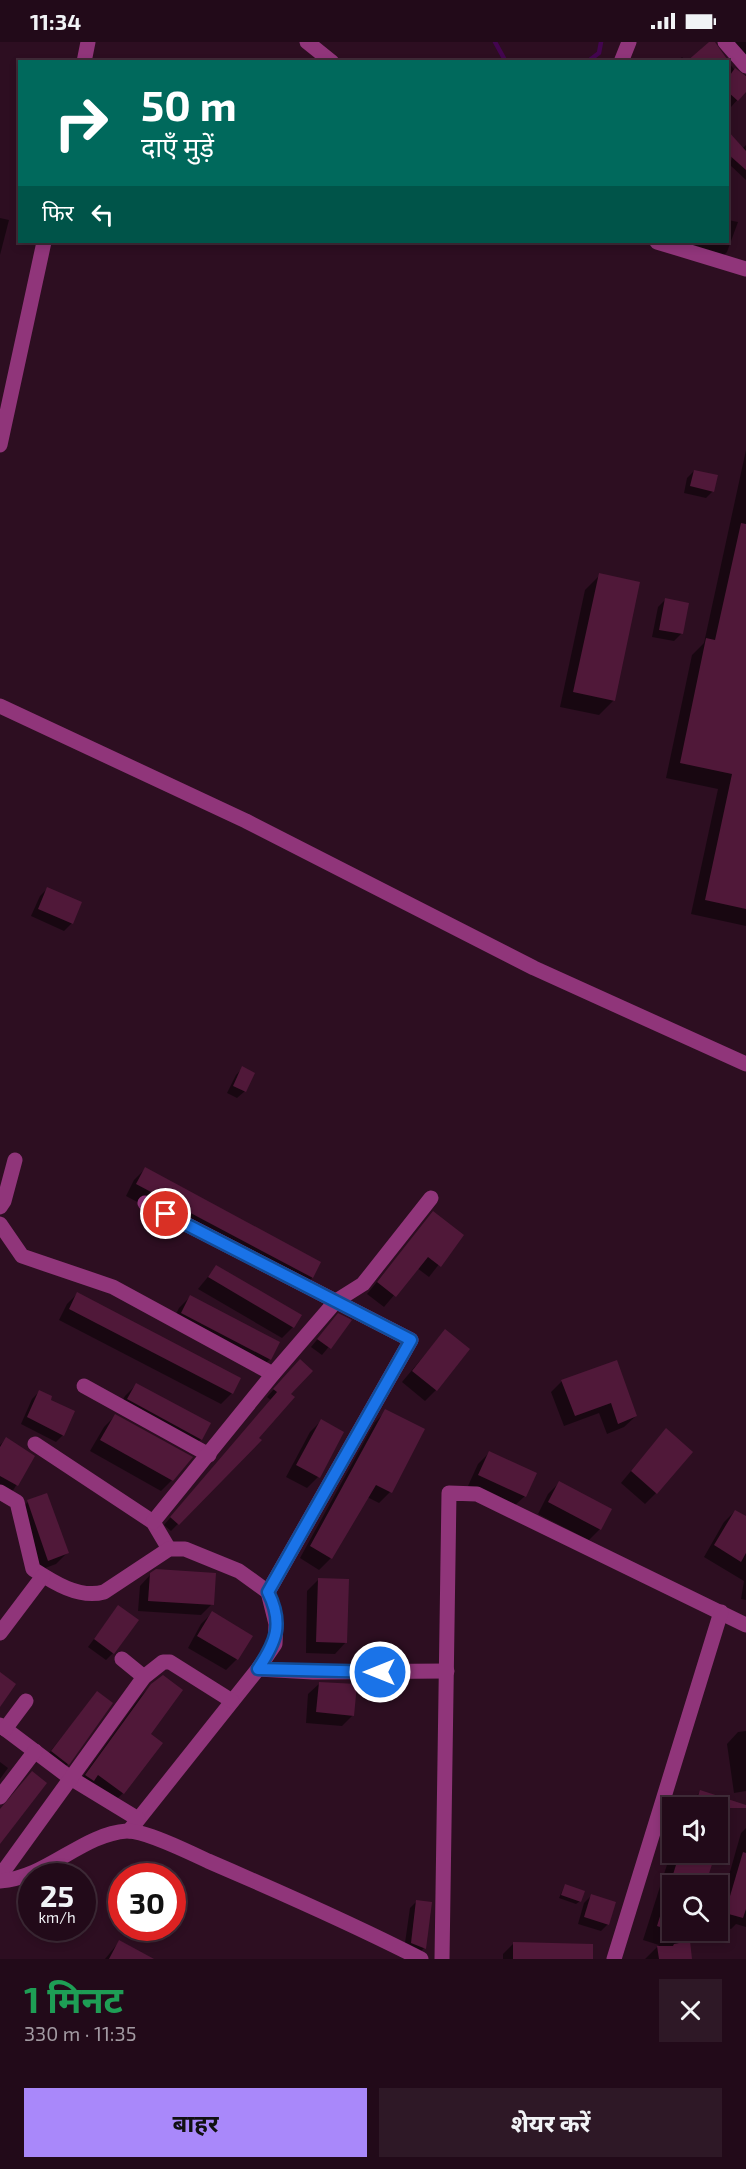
<!DOCTYPE html>
<html lang="hi">
<meta charset="utf-8">
<style>
body{margin:0;font-family:"Exo 2","Noto Sans Devanagari",sans-serif;background:#2e1826;color:#f1f3f6;height:100vh;display:flex;flex-direction:column;font-size:22px;white-space:nowrap}
*{box-sizing:border-box;margin:0}
p{font-size:20px;color:#a29aa2}
.icon{flex:none;width:33px;height:33px;fill:none;stroke:currentColor;stroke-width:2;stroke-linecap:round;stroke-linejoin:round}
.map{position:relative;height:1917px;overflow:hidden}
.panel{display:flex;flex-direction:column;background:#220a19;flex:1}
.panel>*{flex:none}
.hud{position:absolute;left:18px;top:18px;width:711px;height:183px;border-radius:0px;box-shadow:0 3px 9px #0003,0 0 0 2px #3f2b38;background:#00695c;color:#fff;overflow:hidden}
.tools{position:absolute;left:662px;top:1755px;display:grid;gap:12px}
.tools a{display:grid;place-items:center;width:66px;height:66px;border-radius:0px;background:#220a19;box-shadow:0 3px 9px #0003,0 0 0 2px #3f2b38;font-size:30px}
.speed{position:absolute;left:18px;top:1821px;display:flex;gap:12px;font-size:30px;font-weight:700;text-align:center}
.speed>*{display:grid;place-content:center;width:78px;height:78px;border-radius:50%;background:#220a19;box-shadow:0 3px 9px #0003,0 0 0 2px #3f2b38;line-height:1}
.speed small{font-size:15px;font-weight:400}
.speed .limit{border:9px solid #d22;background:#fff;color:#111}
.pin{position:absolute;display:grid;place-items:center;width:51px;height:51px;color:#fff;margin:-26px;border:3px solid #fff;border-radius:50%;box-shadow:0 2px 6px #0007}
.me{position:absolute;width:66px;margin:-33px;rotate:270deg;stroke-linejoin:round;filter:drop-shadow(0 0 4px #0008)}
.turn{display:flex;align-items:center;gap:21px;height:126px;padding:0 24px;font-size:27px}
.turn .icon{width:78px;height:78px;stroke-width:2.5}
.turn b{display:block;font-size:42px;line-height:51px}
.then{display:flex;align-items:center;height:57px;padding:0 24px;background:#0003;gap:12px;font-size:22px}
.round{display:grid;place-items:center;flex:none;width:63px;height:63px;border-radius:0px;background:#2e1826}
.summary{display:flex;align-items:center;justify-content:space-between;height:102px;padding:0 24px}
h1{font-size:36px;font-weight:700;line-height:45px;color:#1e9e55}
.action{display:flex;gap:12px;margin-top:auto;padding:12px 24px}
.action a{flex:1;height:69px;border-radius:0px;background:#a988fa;color:#111;font-size:24px;font-weight:700;line-height:69px;text-align:center}
.action a+a{background:#2e1826;color:#f1f3f6}
.status{display:flex;justify-content:space-between;align-items:center;height:42px;padding:0 30px;background:#220a19;direction:ltr}
.status svg{height:16px;fill:currentColor}
.map>svg:first-child{display:block}
.shadow{fill:#0007}
.lines{fill:none;stroke-linecap:round;stroke-linejoin:round}
.stream{stroke:#43054f;stroke-width:4.5}
.building{fill:#501839}
.minor{stroke:#90357a;stroke-width:15}
.route-casing{stroke:#114b97;stroke-width:15}
.route{stroke:#1a73e8;stroke-width:10}
</style>
<div class="status"><b>11:34</b><svg viewBox="0 0 49 12"><path d="M0 12V9h3v3zM5 12V6h3v6zM10 12V3h3v9zM15 12V0h3v12zM26 1h20v11H26zM47 4h2v5h-2z"/></svg></div>
<div class="map">
<svg width="746" height="1917" viewBox="0 0 746 1917">
<rect width="100%" height="100%" fill="#2d0e21"/>
<!-- shadow -->
<g class="shadow">
<path d="M 726,0 L 746,0 L 746,22 Z"/>
<path d="M 682,15 L 687,20 L 677,20 Z"/>
<path d="M 728,20 L 738,32 L 746,33 L 746,48 L 731,65 L 728,62 Z"/>
<path d="M 746,103 L 746,138 L 730,123 L 734,108 L 742,107 Z"/>
<path d="M 0,176 L 9,178 L 0,213 Z"/>
<path d="M 728,178 L 738,180 L 727,210 L 720,217 L 672,200 L 728,200 Z"/>
<path d="M 746,408 L 746,884 L 691,872 L 718,747 L 666,736 L 692,613 L 704,601 Z"/>
<path d="M 694,429 L 713,449 L 706,456 L 684,451 L 687,436 Z"/>
<path d="M 600,533 L 614,658 L 599,673 L 560,665 L 585,548 Z"/>
<path d="M 665,558 L 687,562 L 681,592 L 674,599 L 652,595 L 658,565 Z"/>
<path d="M 47,847 L 80,861 L 72,881 L 64,889 L 31,874 L 40,854 Z"/>
<path d="M 243,1026 L 245,1049 L 237,1056 L 227,1051 L 236,1033 Z"/>
<path d="M 145,1127 L 319,1221 L 312,1236 L 301,1247 L 126,1154 L 134,1138 Z"/>
<path d="M 433,1171 L 462,1193 L 429,1235 L 417,1226 L 384,1265 L 367,1252 Z"/>
<path d="M 216,1225 L 293,1285 L 282,1296 L 198,1247 Z"/>
<path d="M 78,1251 L 232,1351 L 221,1362 L 59,1278 L 67,1262 Z"/>
<path d="M 190,1255 L 270,1317 L 259,1328 L 171,1282 L 179,1266 Z"/>
<path d="M 350,1279 L 322,1313 L 311,1305 L 331,1281 Z"/>
<path d="M 445,1289 L 436,1348 L 425,1359 L 402,1340 Z"/>
<path d="M 616,1320 L 636,1374 L 624,1385 L 607,1392 L 599,1371 L 564,1384 L 551,1350 L 562,1339 Z"/>
<path d="M 293,1326 L 289,1352 L 257,1396 L 260,1398 L 171,1489 L 164,1483 L 271,1358 L 267,1355 Z"/>
<path d="M 136,1343 L 201,1397 L 190,1408 L 117,1368 L 125,1354 Z"/>
<path d="M 39,1350 L 49,1358 L 63,1393 L 56,1400 L 21,1382 L 32,1357 Z"/>
<path d="M 386,1369 L 390,1450 L 379,1461 L 367,1455 L 330,1517 L 319,1528 L 300,1516 L 375,1380 Z"/>
<path d="M 115,1374 L 172,1438 L 161,1449 L 90,1409 L 104,1385 Z"/>
<path d="M 321,1379 L 342,1391 L 318,1435 L 307,1446 L 286,1435 L 310,1390 Z"/>
<path d="M 6,1397 L 33,1414 L 14,1447 L 3,1458 L 0,1456 L 0,1403 Z"/>
<path d="M 656,1399 L 656,1451 L 645,1462 L 621,1441 Z"/>
<path d="M 489,1411 L 525,1454 L 513,1465 L 468,1444 L 478,1422 Z"/>
<path d="M 559,1441 L 610,1467 L 600,1487 L 589,1498 L 538,1472 L 548,1452 Z"/>
<path d="M 28,1460 L 67,1511 L 56,1522 L 37,1529 L 17,1471 Z"/>
<path d="M 735,1469 L 746,1476 L 746,1558 L 741,1557 L 744,1539 L 704,1515 L 724,1480 Z"/>
<path d="M 151,1532 L 212,1562 L 201,1573 L 138,1569 L 140,1544 Z"/>
<path d="M 318,1538 L 346,1600 L 335,1612 L 306,1611 L 307,1549 Z"/>
<path d="M 118,1565 L 113,1611 L 106,1618 L 88,1605 Z"/>
<path d="M 212,1571 L 237,1617 L 226,1628 L 188,1606 L 201,1582 Z"/>
<path d="M 320,1641 L 353,1673 L 342,1684 L 306,1681 L 308,1652 Z"/>
<path d="M 152,1643 L 149,1692 L 123,1751 L 113,1761 L 76,1744 L 141,1654 Z"/>
<path d="M 97,1651 L 68,1722 L 57,1732 L 41,1721 Z"/>
<path d="M 746,1689 L 746,1749 L 734,1751 L 727,1702 L 738,1690 Z"/>
<path d="M 0,1720 L 8,1726 L 0,1737 Z"/>
<path d="M 700,1750 L 730,1759 L 717,1801 L 717,1766 L 685,1766 Z"/>
<path d="M 746,1786 L 746,1885 L 736,1882 L 731,1887 L 717,1882 L 717,1875 L 741,1791 Z"/>
<path d="M 672,1807 L 672,1810 L 714,1810 L 672,1844 L 672,1888 L 689,1888 L 678,1902 L 691,1917 L 645,1917 L 659,1903 L 643,1898 Z"/>
<path d="M 565,1843 L 580,1859 L 576,1862 L 559,1856 Z"/>
<path d="M 591,1854 L 608,1882 L 601,1889 L 578,1882 L 584,1861 Z"/>
<path d="M 417,1859 L 424,1906 L 417,1913 L 404,1908 L 410,1866 Z"/>
<path d="M 119,1900 L 149,1917 L 105,1917 Z"/>
<path d="M 514,1901 L 591,1917 L 503,1917 L 503,1912 Z"/>
</g>
<g class="lines">
<!-- stream -->
<g class="stream">
<path d="M 495,0 L 506,20"/>
<path d="M 587,20 L 599,11 L 601,0"/>
</g>
</g>
<!-- building -->
<g class="building">
<path d="M 709,0 L 715,0 L 729,20 L 686,20 Z"/>
<path d="M 735,26 L 746,34 L 746,50 L 738,59 L 728,50 L 728,36 Z"/>
<path d="M 728,89 L 746,109 L 746,128 L 728,112 Z"/>
<path d="M 694,428 L 718,433 L 714,450 L 690,444 Z"/>
<path d="M 741,481 L 746,482 L 746,867 L 705,858 L 732,732 L 680,721 L 706,596 L 715,598 Z"/>
<path d="M 599,531 L 640,540 L 615,659 L 573,650 Z"/>
<path d="M 665,556 L 689,561 L 683,592 L 659,588 Z"/>
<path d="M 47,845 L 82,860 L 73,882 L 38,867 Z"/>
<path d="M 242,1024 L 255,1031 L 246,1050 L 233,1044 Z"/>
<path d="M 145,1125 L 321,1220 L 313,1236 L 136,1142 Z"/>
<path d="M 433,1169 L 464,1193 L 441,1225 L 428,1215 L 396,1255 L 377,1240 Z"/>
<path d="M 216,1223 L 302,1273 L 294,1286 L 208,1235 Z"/>
<path d="M 77,1250 L 241,1336 L 233,1352 L 69,1267 Z"/>
<path d="M 190,1253 L 280,1300 L 271,1318 L 181,1271 Z"/>
<path d="M 338,1271 L 352,1278 L 331,1307 L 317,1297 Z"/>
<path d="M 445,1287 L 470,1307 L 437,1349 L 412,1329 Z"/>
<path d="M 300,1317 L 313,1329 L 291,1352 L 295,1355 L 259,1396 L 262,1398 L 179,1483 L 170,1475 L 277,1350 L 273,1347 Z"/>
<path d="M 617,1318 L 637,1374 L 618,1382 L 611,1361 L 575,1374 L 561,1338 Z"/>
<path d="M 136,1341 L 211,1381 L 202,1398 L 127,1357 Z"/>
<path d="M 39,1348 L 52,1354 L 51,1358 L 75,1369 L 64,1394 L 27,1375 Z"/>
<path d="M 385,1367 L 425,1387 L 392,1451 L 376,1443 L 332,1517 L 310,1504 Z"/>
<path d="M 115,1372 L 193,1415 L 173,1439 L 100,1398 Z"/>
<path d="M 321,1377 L 344,1390 L 320,1436 L 296,1423 Z"/>
<path d="M 666,1386 L 693,1410 L 657,1452 L 631,1429 Z"/>
<path d="M 6,1395 L 35,1414 L 18,1444 L 0,1434 L 0,1405 Z"/>
<path d="M 489,1409 L 537,1431 L 526,1455 L 478,1433 Z"/>
<path d="M 559,1439 L 612,1467 L 601,1488 L 548,1460 Z"/>
<path d="M 47,1451 L 69,1511 L 48,1519 L 27,1458 Z"/>
<path d="M 735,1468 L 746,1474 L 746,1511 L 741,1520 L 714,1503 Z"/>
<path d="M 156,1527 L 216,1531 L 214,1563 L 148,1559 L 150,1531 Z"/>
<path d="M 318,1536 L 349,1537 L 347,1601 L 316,1600 Z"/>
<path d="M 118,1563 L 139,1578 L 114,1612 L 94,1597 Z"/>
<path d="M 212,1569 L 253,1594 L 238,1618 L 197,1594 Z"/>
<path d="M 0,1630 L 16,1642 L 0,1665 Z"/>
<path d="M 163,1633 L 183,1648 L 151,1692 L 163,1701 L 124,1752 L 98,1733 L 94,1739 L 85,1733 L 151,1642 Z"/>
<path d="M 319,1640 L 357,1642 L 354,1674 L 316,1670 Z"/>
<path d="M 97,1649 L 113,1661 L 69,1723 L 51,1709 Z"/>
<path d="M 32,1729 L 47,1741 L 0,1802 L 0,1767 Z"/>
<path d="M 700,1748 L 746,1763 L 746,1766 L 730,1766 L 720,1798 L 717,1797 L 717,1766 L 694,1766 Z"/>
<path d="M 680,1810 L 716,1810 L 705,1844 L 670,1844 L 672,1844 L 672,1889 L 657,1884 Z"/>
<path d="M 743,1810 L 746,1811 L 746,1867 L 743,1876 L 725,1871 Z"/>
<path d="M 565,1842 L 585,1849 L 581,1860 L 561,1853 Z"/>
<path d="M 591,1852 L 616,1860 L 609,1883 L 584,1875 Z"/>
<path d="M 416,1858 L 432,1860 L 426,1907 L 411,1901 Z"/>
<path d="M 119,1898 L 154,1917 L 109,1917 Z"/>
<path d="M 690,1899 L 692,1917 L 659,1917 L 657,1904 L 673,1904 L 674,1902 Z"/>
<path d="M 513,1900 L 593,1902 L 593,1917 L 513,1917 Z"/>
</g>
<g class="lines">
<!-- minor -->
<g class="minor">
<path d="M 307,0 L 332,20"/>
<path d="M 725,0 L 746,24"/>
<path d="M 84,20 L 88,0"/>
<path d="M 621,20 L 629,0"/>
<path d="M 657,200 L 746,227"/>
<path d="M 0,403 L 44,200"/>
<path d="M 0,664 L 246,779 L 534,926 L 746,1022"/>
<path d="M 145,1161 L 411,1298 L 268,1550"/>
<path d="M 0,1165 L 4,1159 L 15,1118"/>
<path d="M 0,1182 L 22,1214 L 113,1245 L 273,1332"/>
<path d="M 84,1344 L 209,1413"/>
<path d="M 35,1402 L 153,1480 L 169,1507"/>
<path d="M 0,1450 L 17,1460 L 33,1527 C 53,1540 79,1557 104,1550 L 169,1507 L 185,1507 L 239,1529 L 268,1550 L 276,1582 L 275,1602 L 258,1627 L 129,1789"/>
<path d="M 153,1480 L 273,1332 L 336,1259 L 363,1242 L 431,1156"/>
<path d="M 0,1591 L 43,1534"/>
<path d="M 122,1617 L 144,1635"/>
<path d="M 258,1627 L 313,1630 L 447,1629"/>
<path d="M 0,1683 L 69,1735 L 138,1777"/>
<path d="M 5,1687 L 26,1659"/>
<path d="M 0,1755 L 35,1709"/>
<path d="M 0,1834 L 144,1635 L 163,1620 L 170,1620 L 232,1659"/>
<path d="M 0,1839 C 47,1836 82,1792 127,1789 C 144,1788 191,1811 208,1819 C 280,1850 351,1881 421,1917"/>
<path d="M 442,1917 L 449,1451 L 477,1452 L 746,1583"/>
<path d="M 614,1917 L 721,1570"/>
</g>
</g>
<g class="lines">
<!-- route casing -->
<g class="route-casing">
<path id="route" d="M 166,1172 L 411,1298 L 268,1550 C 284,1582 276,1600 258,1627 L 380,1630"/>
</g>
<!-- route -->
<use href="#route" class="route"/>
</g>
</svg>
<div class="tools">
<a><svg class="icon" aria-label="sound" viewBox="0 0 24 24"><path d="M4 9h4l5-4v14l-5-4H4zM17 9q2 3 0 6"/></svg></a>
<a><svg class="icon" aria-label="search" viewBox="0 0 24 24"><circle cx="10" cy="10" r="6"/><path d="M15 15l6 6"/></svg></a>
</div>
<div class="speed"><div>25<small>km/h</small></div><div class="limit">30</div></div>
<div class="pin" style="left:166px;top:1172px;background:#d93025"><svg class="icon" aria-label="arrive" viewBox="0 0 24 24"><path d="M6 21V4h12l-3 4 3 4H6"/></svg></div>
<svg class="me" style="left:380px;top:1630px" viewBox="-20 -20 40 40"><circle r="17" fill="#1a73e8" stroke="#fff" stroke-width="3"/><path d="M0-11L8 9 0 5-8 9z" fill="#fff"/></svg>
<div class="hud">
<div class="turn"><svg class="icon" aria-label="right" viewBox="0 0 24 24"><path d="M7 20v-9h11M14 6l5 5-5 5"/></svg><div><b>50 m</b>दाएँ मुड़ें</div></div>
<div class="then">फिर<svg class="icon" aria-label="left" viewBox="0 0 24 24"><path d="M17 20v-9H6M10 6l-5 5 5 5"/></svg></div>
</div>
</div>
<section class="panel">
<div class="summary"><div><h1>1 मिनट</h1><p>330 m · 11:35</p></div><a class="round"><svg class="icon" aria-label="close" viewBox="0 0 24 24"><path d="M6 6l12 12M18 6L6 18"/></svg></a></div>
<div class="action"><a>बाहर</a><a>शेयर करें</a></div>
</section>
